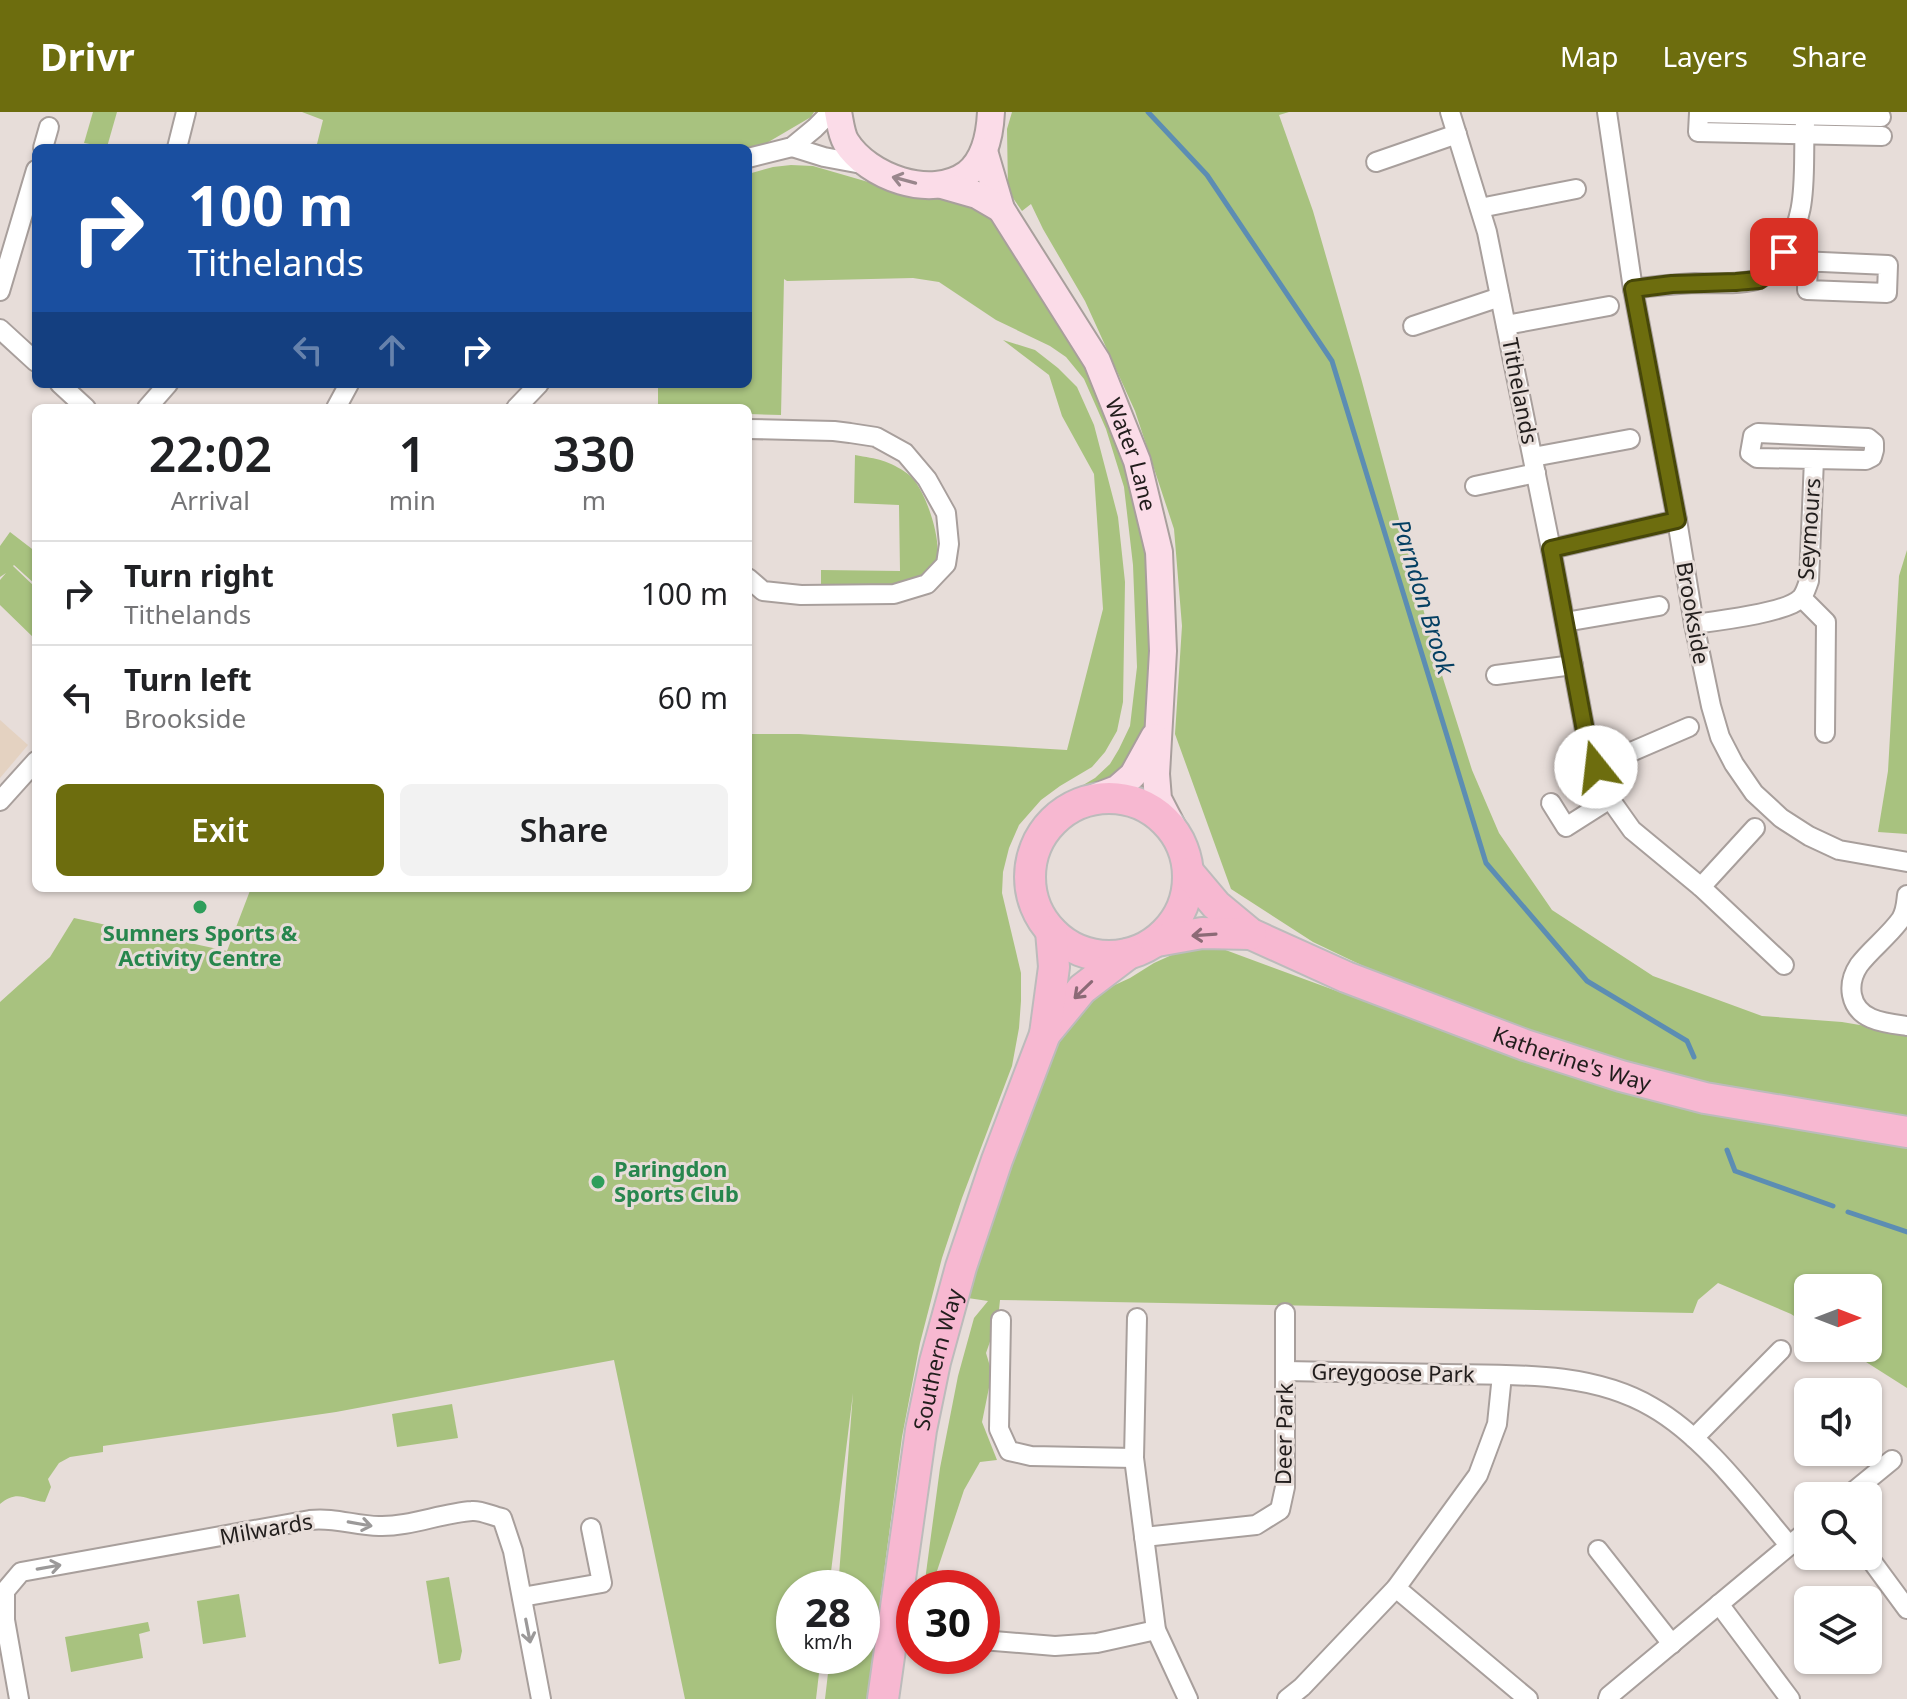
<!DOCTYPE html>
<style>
body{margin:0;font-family:"Noto Sans",sans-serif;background:#f2f2f2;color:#202124;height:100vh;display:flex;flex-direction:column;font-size:30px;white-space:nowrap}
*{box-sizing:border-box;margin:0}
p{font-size:26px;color:#757577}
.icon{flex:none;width:44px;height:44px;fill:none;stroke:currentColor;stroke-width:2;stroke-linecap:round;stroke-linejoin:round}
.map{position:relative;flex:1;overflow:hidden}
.side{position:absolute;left:32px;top:292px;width:720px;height:488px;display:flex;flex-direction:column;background:#fff;border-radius:12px;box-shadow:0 2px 6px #0004}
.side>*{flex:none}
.hud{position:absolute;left:32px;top:32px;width:720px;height:244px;border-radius:12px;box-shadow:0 2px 6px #0004;background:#1a4fa0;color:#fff;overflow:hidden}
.needle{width:52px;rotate:90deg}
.fabs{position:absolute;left:1794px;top:1162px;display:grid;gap:16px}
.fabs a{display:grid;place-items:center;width:88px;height:88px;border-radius:12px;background:#fff;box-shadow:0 2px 6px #0004;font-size:40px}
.speed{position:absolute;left:776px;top:1458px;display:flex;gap:16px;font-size:40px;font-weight:700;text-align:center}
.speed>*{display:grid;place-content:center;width:104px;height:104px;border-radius:50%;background:#fff;box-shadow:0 2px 6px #0004;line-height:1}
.speed small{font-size:20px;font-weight:400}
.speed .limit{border:12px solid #d22;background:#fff;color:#111}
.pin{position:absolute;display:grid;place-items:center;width:68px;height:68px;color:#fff;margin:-34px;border-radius:16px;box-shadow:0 4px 12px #0006}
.me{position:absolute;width:88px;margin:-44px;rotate:344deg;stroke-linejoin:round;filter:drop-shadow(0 0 6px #0008)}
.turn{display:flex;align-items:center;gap:28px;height:168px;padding:0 24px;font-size:36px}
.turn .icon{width:104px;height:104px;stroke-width:2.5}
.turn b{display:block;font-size:56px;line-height:68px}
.lanes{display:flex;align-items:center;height:76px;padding:0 24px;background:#0003;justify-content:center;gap:40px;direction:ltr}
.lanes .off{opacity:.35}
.eta{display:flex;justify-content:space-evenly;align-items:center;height:136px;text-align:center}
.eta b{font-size:48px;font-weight:600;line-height:56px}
.cta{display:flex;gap:16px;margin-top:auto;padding:16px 24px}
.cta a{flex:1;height:92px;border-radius:12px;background:#6d6d0e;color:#fff;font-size:32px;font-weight:600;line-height:92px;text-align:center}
.cta a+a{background:#f2f2f2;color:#202124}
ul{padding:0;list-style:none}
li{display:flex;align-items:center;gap:24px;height:104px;padding:0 24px;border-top:2px solid #e0e0e0}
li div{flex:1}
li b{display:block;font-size:30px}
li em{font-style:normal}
header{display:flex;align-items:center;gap:48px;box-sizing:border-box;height:112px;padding:0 40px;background:#6d6d0e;color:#fff}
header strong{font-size:38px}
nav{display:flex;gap:44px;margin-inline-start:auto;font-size:28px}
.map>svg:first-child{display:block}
.commercial{fill:#e4d2c1}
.green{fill:#a8c27f}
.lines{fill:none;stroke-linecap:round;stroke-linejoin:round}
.stream{stroke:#5c8db3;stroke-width:5}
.street-casing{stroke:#a89f9c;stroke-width:22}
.secondary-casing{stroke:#a89f9c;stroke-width:30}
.primary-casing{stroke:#bcbbbb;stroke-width:34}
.street{stroke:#fff;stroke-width:18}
.secondary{stroke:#fbdce8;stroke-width:26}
.primary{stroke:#f7b8d1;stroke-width:30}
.oneway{stroke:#99868c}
.oneway2{stroke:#8c6a76}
.oneway3{stroke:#9b9999}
.route-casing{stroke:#474709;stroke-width:20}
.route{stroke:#6d6d0e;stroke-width:14}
.leisure-dot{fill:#2e9e5b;stroke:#e7ddd9;stroke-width:3}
.labels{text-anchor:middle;stroke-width:6;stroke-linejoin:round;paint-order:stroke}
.street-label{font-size:22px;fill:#211d1c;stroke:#e7ddd9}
.leisure-label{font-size:22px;font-weight:bold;fill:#27864d;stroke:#e7ddd9}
.water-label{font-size:24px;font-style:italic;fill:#043f62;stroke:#e7ddd9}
</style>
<header>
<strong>Drivr</strong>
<nav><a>Map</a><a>Layers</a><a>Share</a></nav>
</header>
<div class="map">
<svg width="1907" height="1587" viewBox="0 0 1907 1587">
<rect width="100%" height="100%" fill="#e7ddd9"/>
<!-- commercial -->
<path class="commercial" d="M 0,608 L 28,633 L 0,666 Z"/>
<!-- green -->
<g class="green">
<path d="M 93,0 L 117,0 L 107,35 L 84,31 Z"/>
<path d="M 302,0 L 814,0 L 811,5 L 748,42 L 748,36 L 316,36 L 323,8 Z"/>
<path d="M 1012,0 L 1289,0 L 1279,3 L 1313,99 L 1361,266 L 1435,541 L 1472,658 L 1499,721 L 1552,798 L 1653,864 L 1762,904 L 1842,910 L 1907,921 L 1907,1018 L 1535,936 L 1313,830 L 1231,777 L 1175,622 L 1182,514 L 1174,417 L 1135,299 L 1085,189 L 1043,117 L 1031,92 L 1022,99 L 1008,79 L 1007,17 Z"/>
<path d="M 791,53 L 813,54 L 920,85 L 948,83 L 990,98 L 1092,255 L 1123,326 L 1154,461 L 1149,619 L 1113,668 L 1079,689 L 1073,679 L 1095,666 L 1110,652 L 1119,637 L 1130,614 L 1137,555 L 1133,453 L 1124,375 L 1106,317 L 1084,267 L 1066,245 L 1050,234 L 996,208 L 939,170 L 913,166 L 787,169 L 784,167 L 781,303 L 748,302 L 748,296 L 658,296 L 658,272 L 748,272 L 748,62 L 773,55 Z"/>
<path d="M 1003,228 L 1035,238 L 1058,256 L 1077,275 L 1094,313 L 1118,405 L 1125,470 L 1123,590 L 1117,619 L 1105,640 L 1092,655 L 1060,674 L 1041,688 L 1019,713 L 1009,736 L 1003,760 L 1002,781 L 1021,861 L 1021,889 L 1019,916 L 1012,954 L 962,1086 L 942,1146 L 920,1231 L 902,1325 L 867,1587 L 825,1587 L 830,1544 L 862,1544 L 862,1476 L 838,1476 L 853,1281 L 829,1476 L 794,1476 L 794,1544 L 821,1544 L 816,1587 L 685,1587 L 614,1248 L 336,1300 L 103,1334 L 103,1340 L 70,1345 L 59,1351 L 48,1367 L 51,1375 L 45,1390 C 25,1388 18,1377 0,1392 L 0,890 L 50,845 L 74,806 L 227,839 L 251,776 L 748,776 L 748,622 L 799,622 L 1067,638 L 1103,497 L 1094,362 L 1062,304 L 1049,263 Z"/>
<path d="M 855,343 C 877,347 889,348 908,362 C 924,373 941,425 937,444 C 936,450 931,456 928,461 L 898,472 L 821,473 L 821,458 L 900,459 L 899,393 L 854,391 Z"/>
<path d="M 10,420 L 36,440 L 36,473 L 14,453 L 13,454 L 36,476 L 36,528 L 0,493 L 0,468 L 6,461 L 0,465 L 0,434 Z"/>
<path d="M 1907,438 L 1907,722 L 1878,720 L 1888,659 L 1899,464 Z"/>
<path d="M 1212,833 L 1372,892 L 1609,974 L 1907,1034 L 1907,1276 L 1844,1236 L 1868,1236 L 1868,1176 L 1808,1176 L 1808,1213 L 1791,1202 L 1718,1171 L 1698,1188 L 1693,1201 L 1000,1188 L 998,1207 L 986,1241 L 992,1261 L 982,1310 L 997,1348 L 980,1350 L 964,1378 L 933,1471 L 933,1476 L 924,1476 L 940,1356 L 958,1264 L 974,1206 L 988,1189 L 961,1185 L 986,1103 L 1059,928 L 1082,892 L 1104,878 L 1130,866 L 1154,851 L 1185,837 Z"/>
<path d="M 452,1292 L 458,1326 L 397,1335 L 392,1302 Z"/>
<path d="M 449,1465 L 462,1539 L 460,1548 L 439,1552 L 426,1469 Z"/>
<path d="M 239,1482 L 246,1525 L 203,1532 L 197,1489 Z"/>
<path d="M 148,1510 L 150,1519 L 139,1522 L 143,1546 L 71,1560 L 65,1525 Z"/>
</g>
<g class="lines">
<!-- stream -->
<g class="stream">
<path d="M 1148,0 L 1207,63 L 1332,249 L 1486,751 L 1587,869 L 1687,929 L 1694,945"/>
<path d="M 1727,1038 L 1735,1059 L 1833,1094"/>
<path d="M 1848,1100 L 1907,1120"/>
</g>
<!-- street casing -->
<g class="street-casing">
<g id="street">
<path d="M 1450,0 L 1487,120 L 1551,437 L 1586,624 L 1596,655 L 1610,687 L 1632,718 L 1701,775 L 1784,853"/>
<path d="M 1607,0 L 1633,177 L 1677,408 L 1694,512 L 1711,594 L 1720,625 L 1734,652 L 1754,681 L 1781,706 L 1809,724 L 1839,738 L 1907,750"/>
<path d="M 1881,5 L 1699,1 L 1698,20 L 1882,24"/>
<path d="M 792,35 L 824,45 L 867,53"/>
<path d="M 43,36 L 49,15"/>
<path d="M 177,36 L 186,0"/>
<path d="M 748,46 L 792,35 L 815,16 L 831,0"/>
<path d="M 1376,50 L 1457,22"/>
<path d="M 1480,96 L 1576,77"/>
<path d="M 1778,148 L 1888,153 L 1887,181 L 1807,178 L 1808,150"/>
<path d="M 1633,177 C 1654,174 1674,172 1695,171 C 1714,171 1737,173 1756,168 C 1767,165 1772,155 1778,147 C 1811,104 1802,62 1805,11"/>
<path d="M 0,179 L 36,58"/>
<path d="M 1506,213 L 1609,194"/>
<path d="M 1413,214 L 1500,185"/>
<path d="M 0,217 L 36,250"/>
<path d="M 60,272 L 86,296"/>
<path d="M 147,296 L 168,272"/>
<path d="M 336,296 L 349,272"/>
<path d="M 516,296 L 539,272"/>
<path d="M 748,317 L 834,319 L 850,321 L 876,325 L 905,341 L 927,367 L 946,401 L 949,432 L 946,452 L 927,472 L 894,482 L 801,483 L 763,479 L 748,466"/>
<path d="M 1533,345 L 1630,327"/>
<path d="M 1475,374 L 1536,361"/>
<path d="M 1551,437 L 1677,408"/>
<path d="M 1802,486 L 1826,510 L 1825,621"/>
<path d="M 1565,510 L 1659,494"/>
<path d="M 1694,512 C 1716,509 1787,501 1801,486 C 1805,482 1807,474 1809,469 L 1814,347 L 1866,348 L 1872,345 L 1874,338 L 1874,331 L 1868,326 L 1758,321 L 1753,324 L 1750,341 L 1757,346 L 1814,347"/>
<path d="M 1496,563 L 1573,553"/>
<path d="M 1596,655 L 1689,615"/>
<path d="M 0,689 L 36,649"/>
<path d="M 1551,691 L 1566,715 L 1610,687"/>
<path d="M 1701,775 L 1755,716"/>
<path d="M 1907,783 C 1906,791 1906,799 1901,807 C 1889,824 1871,837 1859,853 C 1853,862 1850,872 1852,883 C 1857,909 1885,911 1907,914"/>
<path d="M 1137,1206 L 1134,1346 L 1156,1518 L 1188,1587"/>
<path d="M 1001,1208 L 999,1317 L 1009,1339 L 1031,1344 L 1134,1346"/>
<path d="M 1285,1259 C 1338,1260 1391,1261 1444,1262 C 1513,1263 1591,1259 1652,1295 C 1705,1325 1750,1387 1789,1433"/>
<path d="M 1694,1326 L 1781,1238"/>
<path d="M 1848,1384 L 1892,1348"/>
<path d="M 1144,1425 L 1256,1413 L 1280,1398 L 1285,1375 L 1285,1201"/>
<path d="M 1598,1438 L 1672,1532"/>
<path d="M 1868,1444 L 1907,1497"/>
<path d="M 1396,1476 L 1528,1587"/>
<path d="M 522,1485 L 602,1471 L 591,1416"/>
<path d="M 1719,1492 L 1790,1587"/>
<path d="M 982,1528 L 1055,1534 L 1097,1531 L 1156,1518"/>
<path d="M 19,1587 L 5,1508 L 5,1479 L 21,1460 L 310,1408 C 334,1405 356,1414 379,1414 C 410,1415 441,1401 472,1399 C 481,1398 492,1404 502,1406 L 513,1439 L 541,1587"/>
<path d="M 1287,1587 L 1302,1575 L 1396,1476 L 1478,1363 L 1497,1312 L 1502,1263"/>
<path d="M 1608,1587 L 1609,1584 L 1808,1418"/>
</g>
</g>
<!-- secondary casing -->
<g class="secondary-casing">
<g id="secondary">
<path d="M 838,0 C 840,9 841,22 846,30 C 868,65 931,88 967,62 C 985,48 990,21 991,0"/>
<path id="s1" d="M 984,39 L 1001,97 L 1097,249 L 1137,349 L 1159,440 L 1163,539 L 1156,662 L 1158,687 L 1174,718"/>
<path d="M 942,73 L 977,83 L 1001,97"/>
<path d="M 1091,687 L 1117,677 L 1133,663 L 1154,625"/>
</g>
</g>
<!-- primary casing -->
<g class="primary-casing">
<g id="primary">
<circle cx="1109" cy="765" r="79"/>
<path id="s2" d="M 1189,761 L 1216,793 L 1251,822 L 1346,865 L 1525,933 L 1621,964 L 1705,986 L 1907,1020"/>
<path d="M 1157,829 L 1202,821 L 1251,822"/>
<path d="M 1045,922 L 1082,877 L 1128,842"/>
<path id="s3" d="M 883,1587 L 921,1318 L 935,1250 L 961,1155 L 997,1048 L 1045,922 L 1054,855 L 1051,819"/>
</g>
</g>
<!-- street -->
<use href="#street" class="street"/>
<!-- secondary -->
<use href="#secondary" class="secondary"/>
<!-- primary -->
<use href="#primary" class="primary"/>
</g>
<!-- one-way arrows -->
<defs><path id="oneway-shaft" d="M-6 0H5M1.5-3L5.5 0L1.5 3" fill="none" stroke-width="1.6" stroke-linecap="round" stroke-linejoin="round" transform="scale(2)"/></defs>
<use class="oneway" href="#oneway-shaft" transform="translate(904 68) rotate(-165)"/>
<g class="oneway2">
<use href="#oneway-shaft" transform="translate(1204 823) rotate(176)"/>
<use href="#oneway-shaft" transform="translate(1083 878) rotate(136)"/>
</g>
<g class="oneway3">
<use href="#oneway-shaft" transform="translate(360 1412) rotate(10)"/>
<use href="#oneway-shaft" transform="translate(49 1455) rotate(-10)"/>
<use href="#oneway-shaft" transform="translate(528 1519) rotate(79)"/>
</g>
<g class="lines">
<!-- route casing -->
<g class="route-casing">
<path id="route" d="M 1596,655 L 1586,624 L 1551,437 L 1677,408 L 1633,177 L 1672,172 L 1736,170 L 1759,168 L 1768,161 L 1784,140"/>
</g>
<!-- route -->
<use href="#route" class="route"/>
</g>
<!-- markers -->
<g class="leisure-dot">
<circle cx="200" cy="795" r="8"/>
<circle cx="598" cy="1070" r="8"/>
</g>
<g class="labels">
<!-- street labels -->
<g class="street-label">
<text transform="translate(1520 279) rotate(79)" y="8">Tithelands</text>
<text dy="8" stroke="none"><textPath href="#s1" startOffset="340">Water Lane</textPath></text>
<text transform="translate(1809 417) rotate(-86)" y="8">Seymours</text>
<text transform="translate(1693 501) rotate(80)" y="8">Brookside</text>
<text dy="8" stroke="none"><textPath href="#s2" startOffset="432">Katherine's Way</textPath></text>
<text dy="8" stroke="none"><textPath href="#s3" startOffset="344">Southern Way</textPath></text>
<text transform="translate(1393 1261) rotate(1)" y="8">Greygoose Park</text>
<text transform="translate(1284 1322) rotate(-89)" y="8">Deer Park</text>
<text transform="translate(266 1417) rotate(-10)" y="8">Milwards</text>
</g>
<!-- leisure labels -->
<g class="leisure-label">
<text x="200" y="829">Sumners Sports &amp;<tspan x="200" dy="25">Activity Centre</tspan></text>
<text x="614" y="1065" text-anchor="start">Paringdon<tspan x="614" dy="25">Sports Club</tspan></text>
</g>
<!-- water labels -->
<g class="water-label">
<text transform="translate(1423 485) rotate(73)" y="8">Parndon Brook</text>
</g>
</g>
</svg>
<div class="fabs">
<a><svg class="needle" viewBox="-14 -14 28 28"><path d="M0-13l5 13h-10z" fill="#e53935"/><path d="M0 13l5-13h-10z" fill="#757577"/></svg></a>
<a><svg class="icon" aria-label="sound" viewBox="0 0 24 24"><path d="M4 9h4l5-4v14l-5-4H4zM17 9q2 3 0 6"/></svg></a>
<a><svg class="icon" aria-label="search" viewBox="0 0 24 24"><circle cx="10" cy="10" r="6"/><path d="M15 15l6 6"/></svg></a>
<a><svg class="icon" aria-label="layers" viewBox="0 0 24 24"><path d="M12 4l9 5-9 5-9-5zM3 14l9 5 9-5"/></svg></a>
</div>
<div class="speed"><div>28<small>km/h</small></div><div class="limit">30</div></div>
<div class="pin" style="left:1784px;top:140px;background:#d93025"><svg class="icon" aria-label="arrive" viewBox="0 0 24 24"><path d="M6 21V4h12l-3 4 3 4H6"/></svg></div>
<svg class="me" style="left:1596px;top:655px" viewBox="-20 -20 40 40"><circle r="19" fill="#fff"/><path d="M0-13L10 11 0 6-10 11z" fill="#6d6d0e"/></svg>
<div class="hud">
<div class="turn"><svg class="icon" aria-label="right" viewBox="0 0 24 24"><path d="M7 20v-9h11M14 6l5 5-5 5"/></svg><div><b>100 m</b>Tithelands</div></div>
<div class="lanes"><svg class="icon off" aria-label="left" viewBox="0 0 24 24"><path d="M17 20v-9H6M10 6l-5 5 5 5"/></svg><svg class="icon off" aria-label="ahead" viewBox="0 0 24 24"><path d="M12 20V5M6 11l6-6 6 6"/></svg><svg class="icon" aria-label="right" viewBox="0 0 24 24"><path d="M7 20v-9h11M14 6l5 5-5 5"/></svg></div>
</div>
<section class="side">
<div class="eta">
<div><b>22:02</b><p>Arrival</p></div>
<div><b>1</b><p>min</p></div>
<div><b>330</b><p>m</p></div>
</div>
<ul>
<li><svg class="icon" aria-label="right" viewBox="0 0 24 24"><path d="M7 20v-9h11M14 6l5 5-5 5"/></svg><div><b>Turn right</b><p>Tithelands</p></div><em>100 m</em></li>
<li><svg class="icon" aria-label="left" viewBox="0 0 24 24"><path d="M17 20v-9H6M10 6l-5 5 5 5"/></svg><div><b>Turn left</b><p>Brookside</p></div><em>60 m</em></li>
</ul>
<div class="cta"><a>Exit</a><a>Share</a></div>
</section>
</div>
